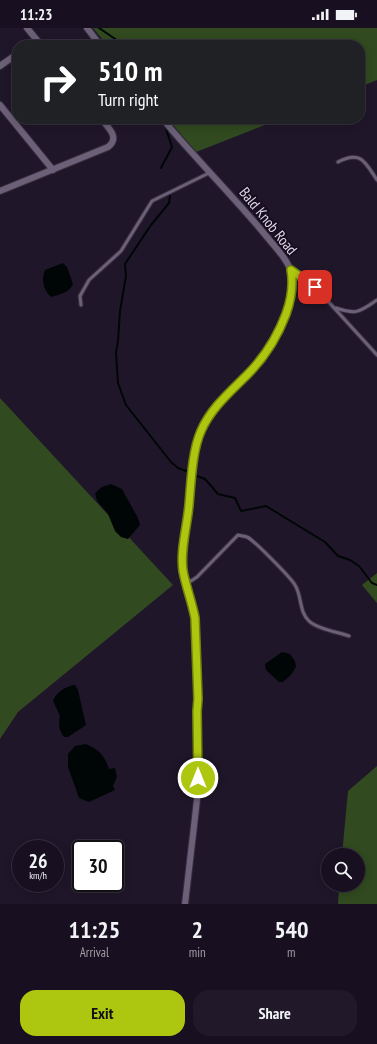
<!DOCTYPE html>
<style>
body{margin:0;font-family:"PT Sans Narrow",sans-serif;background:#211929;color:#f1f3f6;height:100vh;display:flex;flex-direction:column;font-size:15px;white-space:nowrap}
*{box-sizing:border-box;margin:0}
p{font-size:13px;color:#9f9da5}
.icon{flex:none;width:22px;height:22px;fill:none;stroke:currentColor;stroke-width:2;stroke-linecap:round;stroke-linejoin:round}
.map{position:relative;height:876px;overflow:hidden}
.side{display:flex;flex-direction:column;background:#181020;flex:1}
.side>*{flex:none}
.guide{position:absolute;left:12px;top:12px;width:353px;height:84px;border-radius:16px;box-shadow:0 2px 10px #0003,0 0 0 1px #36303e;background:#202124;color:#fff;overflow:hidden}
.fabs{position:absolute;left:321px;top:820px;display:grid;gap:8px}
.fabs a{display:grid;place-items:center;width:44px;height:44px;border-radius:50%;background:#181020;box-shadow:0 2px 10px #0003,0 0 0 1px #36303e;font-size:20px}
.speed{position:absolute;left:12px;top:812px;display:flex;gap:8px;font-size:20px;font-weight:700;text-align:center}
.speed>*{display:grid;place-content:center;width:52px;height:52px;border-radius:50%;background:#181020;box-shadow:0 2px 10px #0003,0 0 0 1px #36303e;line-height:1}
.speed small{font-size:10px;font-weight:400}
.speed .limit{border:2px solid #111;border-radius:6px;background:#fff;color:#111}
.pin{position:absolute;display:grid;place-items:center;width:34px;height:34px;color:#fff;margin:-17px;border-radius:8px;box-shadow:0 2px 6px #0006}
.me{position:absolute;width:44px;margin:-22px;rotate:0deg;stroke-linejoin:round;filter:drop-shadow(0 0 3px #0008)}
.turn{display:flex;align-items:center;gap:14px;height:84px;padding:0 20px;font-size:18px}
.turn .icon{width:52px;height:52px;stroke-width:2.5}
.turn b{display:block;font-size:28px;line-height:34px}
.eta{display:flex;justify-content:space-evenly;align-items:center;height:68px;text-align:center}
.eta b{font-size:24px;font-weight:600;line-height:28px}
.primary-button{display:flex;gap:8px;margin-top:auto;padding:8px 20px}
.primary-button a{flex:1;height:46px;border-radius:16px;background:#adc60f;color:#111;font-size:16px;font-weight:600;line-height:46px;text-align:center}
.primary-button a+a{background:#211929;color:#f1f3f6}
.status{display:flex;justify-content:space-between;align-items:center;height:28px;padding:0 20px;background:#181020;direction:ltr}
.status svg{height:11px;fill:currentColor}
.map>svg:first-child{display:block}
.forest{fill:#314a1f}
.water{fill:#000606}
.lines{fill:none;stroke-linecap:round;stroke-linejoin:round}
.stream{stroke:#000606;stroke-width:2}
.service-casing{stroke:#342e3c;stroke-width:5}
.minor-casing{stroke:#342e3c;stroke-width:8}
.service{stroke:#6c6078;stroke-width:3}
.minor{stroke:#6c6078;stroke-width:6}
.route-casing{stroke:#70810a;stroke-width:10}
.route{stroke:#adc60f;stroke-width:7}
.labels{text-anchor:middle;stroke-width:4;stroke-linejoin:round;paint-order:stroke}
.street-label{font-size:15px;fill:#ded8e5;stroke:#170d20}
</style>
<div class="status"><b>11:23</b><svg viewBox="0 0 49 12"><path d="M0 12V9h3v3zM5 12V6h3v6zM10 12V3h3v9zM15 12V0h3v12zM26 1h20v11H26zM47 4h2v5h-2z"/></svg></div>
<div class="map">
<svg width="377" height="876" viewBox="0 0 377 876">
<rect width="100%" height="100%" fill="#20162a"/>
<!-- forest -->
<g class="forest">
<path d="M 93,0 L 377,0 L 377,52 L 360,59 L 360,17 L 107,17 Z"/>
<path d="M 168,91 L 280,91 L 196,124 Z"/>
<path d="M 0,370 L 173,557 L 18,684 L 0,711 Z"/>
<path d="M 377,545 L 377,575 L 362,557 Z"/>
<path d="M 377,738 L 377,876 L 338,876 L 339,857 L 358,857 L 358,827 L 342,827 L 348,763 Z"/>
</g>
<!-- water -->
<g class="water">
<path d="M 63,235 L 67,239 L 73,256 C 69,265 60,266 51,269 C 43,262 41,251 45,242 Z"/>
<path d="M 111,456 L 122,461 L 138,490 L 140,497 L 128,511 L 121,509 L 115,503 L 108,486 L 97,473 L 95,465 L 102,459 Z"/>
<path d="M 282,624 L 290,626 L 295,633 L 296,639 L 291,647 L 283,654 L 279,654 L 266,642 L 265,636 Z"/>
<path d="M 75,657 L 78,662 L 86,697 L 68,709 L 64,709 C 59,702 58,697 60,688 L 53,673 C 56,664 66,658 75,657 Z"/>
<path d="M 86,716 C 99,722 104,726 109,741 L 115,740 L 117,749 L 113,758 L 115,762 L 89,774 L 79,770 L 68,739 L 68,726 L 75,718 Z"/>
</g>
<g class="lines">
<!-- stream -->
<g class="stream">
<path d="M 99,0 L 124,17"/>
<path d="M 171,92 L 171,91"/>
<path d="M 161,140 L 172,119 L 166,101"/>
<path d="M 170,168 L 169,175 L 151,197 L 125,236 L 126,248 L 120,283 L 118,313 L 116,325 L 118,355 L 126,377 L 171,434 L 178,440 L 192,445"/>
<path d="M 197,448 L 205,451 L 218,466 L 235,470 L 241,483 L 266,478 L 325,514 L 338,528 L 350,532 L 359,538 L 372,555 L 377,557"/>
</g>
<!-- service casing -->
<g class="service-casing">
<g id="service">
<path d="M 338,134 C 361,122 365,134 377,152"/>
<path d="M 292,243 L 315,259 L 377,327"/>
<path d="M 81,277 L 80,268 L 89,252 L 121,223 L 152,173 L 209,145"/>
<path d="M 336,280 C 357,287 359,284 377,272"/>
<path d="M 185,552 L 191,553 L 197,549 L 238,507 C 241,508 245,508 247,509 C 254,512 291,550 295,557 C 302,568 299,584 309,593 C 317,601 338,604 349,608"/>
</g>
</g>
<!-- minor casing -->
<g class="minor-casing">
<g id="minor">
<path d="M 27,0 L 41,17"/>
<path d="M 87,0 L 100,17"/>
<path d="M 0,38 L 17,26"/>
<path d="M 0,77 L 53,142"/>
<path d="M 163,91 C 173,104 184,116 195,128 C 219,155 244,181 267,209 C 276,220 289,233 292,247 C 297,273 277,311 262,331 C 238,361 205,380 196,419 L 182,534 C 184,554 192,571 195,590 L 198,671 L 197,683 L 198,763 L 185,876"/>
<path d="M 0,163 L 108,119 C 120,110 109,100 101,91"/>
</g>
</g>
<!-- service -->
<use href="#service" class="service"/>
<!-- minor -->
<use href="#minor" class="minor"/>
</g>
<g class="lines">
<!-- route casing -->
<g class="route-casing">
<path id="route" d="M 198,750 L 197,683 L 198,671 L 195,590 C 192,574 186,559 183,543 C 180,522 187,499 189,477 C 191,455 192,423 201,403 C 211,380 230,364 247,347 C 265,329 277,310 286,286 C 291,272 294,258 291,242 L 315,259"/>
</g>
<!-- route -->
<use href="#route" class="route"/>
</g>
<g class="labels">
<!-- street labels -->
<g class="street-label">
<text transform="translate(268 193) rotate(51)" y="5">Bald Knob Road</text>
</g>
</g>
</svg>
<div class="fabs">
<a><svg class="icon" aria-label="search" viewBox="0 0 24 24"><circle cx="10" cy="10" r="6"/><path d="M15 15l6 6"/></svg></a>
</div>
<div class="speed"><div>26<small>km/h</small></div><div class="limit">30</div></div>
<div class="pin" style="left:315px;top:259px;background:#d93025"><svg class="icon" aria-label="arrive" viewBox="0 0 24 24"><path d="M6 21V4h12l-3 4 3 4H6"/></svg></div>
<svg class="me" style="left:198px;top:750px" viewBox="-20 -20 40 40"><circle r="17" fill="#adc60f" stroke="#fff" stroke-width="3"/><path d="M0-11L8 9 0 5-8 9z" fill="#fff"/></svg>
<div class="guide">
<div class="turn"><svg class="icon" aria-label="right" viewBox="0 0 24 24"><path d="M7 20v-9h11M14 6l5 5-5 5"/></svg><div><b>510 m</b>Turn right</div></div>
</div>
</div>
<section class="side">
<div class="eta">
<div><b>11:25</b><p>Arrival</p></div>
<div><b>2</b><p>min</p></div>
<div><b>540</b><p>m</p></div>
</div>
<div class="primary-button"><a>Exit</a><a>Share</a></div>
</section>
